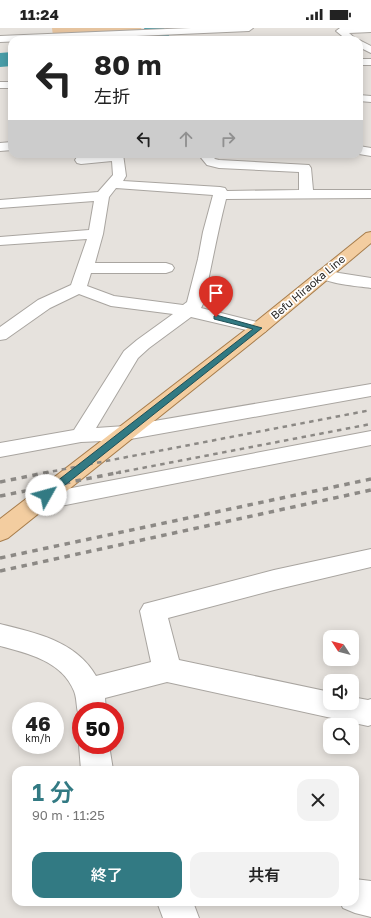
<!DOCTYPE html>
<html lang="ja">
<meta charset="utf-8">
<style>
body{margin:0;font-family:"Golos Text","Noto Sans JP",sans-serif;background:#f2f2f2;color:#222;height:100vh;display:flex;flex-direction:column;font-size:15px;white-space:nowrap}
*{box-sizing:border-box;margin:0}
p{font-size:13px;color:#767676}
.icon{flex:none;width:22px;height:22px;fill:none;stroke:currentColor;stroke-width:2;stroke-linecap:round;stroke-linejoin:round}
.map{position:relative;flex:1;overflow:hidden}
.sheet{position:absolute;left:12px;top:738px;width:347px;height:140px;display:flex;flex-direction:column;background:#fff;border-radius:12px;box-shadow:0 2px 10px #0003}
.sheet>*{flex:none}
.hud{position:absolute;left:8px;top:8px;width:355px;height:122px;border-radius:12px;box-shadow:0 2px 10px #0003;background:#fff;color:#222;overflow:hidden}
.needle{width:26px;rotate:306deg}
.controls{position:absolute;left:323px;top:602px;display:grid;gap:8px}
.controls a{display:grid;place-items:center;width:36px;height:36px;border-radius:8px;background:#fff;box-shadow:0 2px 10px #0003;font-size:20px}
.speed{position:absolute;left:12px;top:674px;display:flex;gap:8px;font-size:20px;font-weight:700;text-align:center}
.speed>*{display:grid;place-content:center;width:52px;height:52px;border-radius:50%;background:#fff;box-shadow:0 2px 10px #0003;line-height:1}
.speed small{font-size:10px;font-weight:400}
.speed .limit{border:6px solid #d22;background:#fff;color:#111}
.pin{position:absolute;display:grid;place-items:center;width:34px;height:34px;color:#fff;margin:-41px -17px;border-radius:50% 50% 50% 0;rotate:-45deg;box-shadow:0 0 4px #0007}
.pin .icon{rotate:45deg}
.me{position:absolute;width:44px;margin:-22px;rotate:52deg;stroke-linejoin:round;filter:drop-shadow(0 0 3px #0008)}
.turn{display:flex;align-items:center;gap:14px;height:84px;padding:0 20px;font-size:18px}
.turn .icon{width:52px;height:52px;stroke-width:2.5}
.turn b{display:block;font-size:28px;line-height:34px}
.lanes{display:flex;align-items:center;height:38px;padding:0 20px;background:#0003;justify-content:center;gap:20px;direction:ltr}
.lanes .off{opacity:.35}
.round{display:grid;place-items:center;flex:none;width:42px;height:42px;border-radius:12px;background:#f2f2f2}
.headline{display:flex;align-items:center;justify-content:space-between;height:68px;padding:0 20px}
h1{font-size:24px;font-weight:600;line-height:30px;color:#327a83}
.button{display:flex;gap:8px;margin-top:auto;padding:8px 20px}
.button a{flex:1;height:46px;border-radius:12px;background:#327a83;color:#fff;font-size:16px;font-weight:600;line-height:46px;text-align:center}
.button a+a{background:#f2f2f2;color:#222}
.status{display:flex;justify-content:space-between;align-items:center;height:28px;padding:0 20px;background:#fff;direction:ltr}
.status svg{height:11px;fill:currentColor}
.map>svg:first-child{display:block}
.green{fill:#e6c49f}
.lines{fill:none;stroke-linecap:round;stroke-linejoin:round}
.river{fill:#4a9faa;fill-rule:evenodd}
.minor-casing{stroke:#a9a5a0;stroke-width:2}
.major-casing{stroke:#a77d4c;stroke-width:2}
.minor{fill:#fff;fill-rule:evenodd}
.major{fill:#f3cda0;fill-rule:evenodd}
.rail-far1{stroke:#8c8985;stroke-width:2.5;stroke-dasharray:4.5 4.5;stroke-linecap:butt}
.rail{stroke:#8c8985;stroke-width:3.5;stroke-dasharray:5.5 5.5;stroke-linecap:butt}
.route{fill:#327a83;stroke:#204f55}
.labels{text-anchor:middle;stroke-width:3.5;stroke-linejoin:round;paint-order:stroke}
.street-label{font-size:11px;fill:#282624;stroke:#fff}
</style>
<div class="status"><b>11:24</b><svg viewBox="0 0 49 12"><path d="M0 12V9h3v3zM5 12V6h3v6zM10 12V3h3v9zM15 12V0h3v12zM26 1h20v11H26zM47 4h2v5h-2z"/></svg></div>
<div class="map">
<svg width="371" height="890" viewBox="0 0 371 890">
<rect width="100%" height="100%" fill="#e6e2dd"/>
<!-- green -->
<path class="green" d="M 52,0 L 141,0 L 143,4 L 53,8 Z"/>
<g class="lines">
<!-- river -->
<g class="river">
<path d="M 144,0 L 164,0 L 172,12 L 150,12 Z"/>
<path d="M 12,24 L 12,38 L 0,39 L 0,25 Z"/>
</g>
<!-- minor casing -->
<g class="minor-casing">
<g id="minor">
<path d="M 191,0 L 253,0 L 249,3 L 0,14 L 0,8 Z"/>
<path d="M 340,0 L 371,0 L 371,4 L 349,5 L 357,12 L 347,12 L 336,3 Z"/>
<path d="M 359,12 L 371,18 L 371,25 L 359,19 Z"/>
<rect x="359" y="31" width="12" height="6"/>
<rect x="0" y="54" width="12" height="6"/>
<path d="M 359,67 L 371,68 L 371,74 L 359,73 Z"/>
<path d="M 12,114 L 12,122 L 0,123 L 0,115 Z"/>
<path d="M 359,118 L 371,120 L 371,128 L 359,126 Z"/>
<path d="M 109,126 L 123,126 L 126,148 L 123,153 L 220,159 L 225,160 L 227,163 L 299,162 L 299,144 L 219,140 L 207,137 L 198,126 L 211,126 L 215,131 L 219,132 L 309,137 L 311,140 L 313,162 L 371,162 L 371,170 L 226,171 C 217,206 211,241 203,276 L 201,280 L 265,296 L 268,300 L 265,304 L 259,305 L 191,289 L 149,320 L 138,330 L 96,400 L 125,398 L 371,356 L 371,368 L 125,412 L 81,414 L 0,429 L 0,415 L 74,402 L 124,323 L 137,312 L 173,286 L 111,278 L 79,266 L 50,280 L 6,311 L 0,312 L 0,299 L 38,272 L 71,257 L 87,211 L 0,217 L 0,209 L 89,202 L 94,173 L 0,180 L 0,172 L 98,164 L 113,147 L 112,133 L 81,136 L 77,135 L 75,132 L 77,129 L 81,128 ZM 116,160 L 213,167 L 203,204 L 198,231 L 187,274 L 183,277 L 114,268 L 87,258 L 91,245 L 166,245 L 172,243 L 174,240 L 172,237 L 166,235 L 95,235 L 103,206 L 109,169 Z"/>
<path d="M 324,241 L 339,245 L 371,250 L 371,260 C 359,258 323,256 316,246 L 318,243 Z"/>
<path d="M 371,403 L 371,417 L 35,483 L 27,481 L 24,475 L 27,469 L 35,467 Z"/>
<path d="M 371,521 L 371,539 L 274,562 L 168,590 L 179,632 L 330,664 L 330,675 L 352,675 L 352,669 L 368,672 L 371,671 L 371,697 L 368,698 L 167,654 L 105,670 L 106,683 L 81,683 L 81,692 C 75,682 78,673 74,663 C 62,633 27,625 0,618 L 0,596 C 36,605 76,613 96,648 L 151,634 L 140,583 L 144,576 L 274,542 Z"/>
<path d="M 81,712 L 81,717 L 109,717 L 113,742 L 81,742 L 79,717 Z"/>
<path d="M 355,851 L 371,853 L 371,889 L 355,885 L 343,880 L 340,874 L 355,874 Z"/>
<path d="M 157,874 L 193,874 L 199,890 L 163,890 Z"/>
</g>
</g>
<!-- major casing -->
<g class="major-casing">
<path id="major" d="M 371,204 L 371,215 L 265,304 L 8,510 L 0,513 L 0,491 L 253,296 L 366,205 Z"/>
</g>
<!-- minor -->
<use href="#minor" class="minor"/>
<!-- major -->
<use href="#major" class="major"/>
<!-- rail-far1 -->
<g class="rail-far1">
<path d="M 44,445 L 371,382"/>
<path d="M 116,445 L 371,396"/>
</g>
<!-- rail -->
<g class="rail">
<path d="M 0,454 L 49,444"/>
<path d="M 0,468 L 121,444"/>
<path d="M 0,530 L 371,451"/>
<path d="M 0,543 L 371,462"/>
</g>
</g>
<!-- route -->
<path class="route" d="M 216,287 L 262,300 L 50,469 L 43,469 L 42,467 L 43,464 L 253,301 L 214,291 L 214,288 Z"/>
<g class="labels">
<!-- street labels -->
<g class="street-label">
<text transform="translate(308 259) rotate(-40)" y="4">Befu Hiraoka Line</text>
</g>
</g>
</svg>
<div class="controls">
<a><svg class="needle" viewBox="-14 -14 28 28"><path d="M0-13l5 13h-10z" fill="#e53935"/><path d="M0 13l5-13h-10z" fill="#767676"/></svg></a>
<a><svg class="icon" aria-label="sound" viewBox="0 0 24 24"><path d="M4 9h4l5-4v14l-5-4H4zM17 9q2 3 0 6"/></svg></a>
<a><svg class="icon" aria-label="search" viewBox="0 0 24 24"><circle cx="10" cy="10" r="6"/><path d="M15 15l6 6"/></svg></a>
</div>
<div class="speed"><div>46<small>km/h</small></div><div class="limit">50</div></div>
<div class="pin" style="left:216px;top:289px;background:#d93025"><svg class="icon" aria-label="arrive" viewBox="0 0 24 24"><path d="M6 21V4h12l-3 4 3 4H6"/></svg></div>
<svg class="me" style="left:46px;top:467px" viewBox="-20 -20 40 40"><circle r="19" fill="#fff"/><path d="M0-13L10 11 0 6-10 11z" fill="#327a83"/></svg>
<div class="hud">
<div class="turn"><svg class="icon" aria-label="left" viewBox="0 0 24 24"><path d="M17 20v-9H6M10 6l-5 5 5 5"/></svg><div><b>80 m</b>左折</div></div>
<div class="lanes"><svg class="icon" aria-label="left" viewBox="0 0 24 24"><path d="M17 20v-9H6M10 6l-5 5 5 5"/></svg><svg class="icon off" aria-label="ahead" viewBox="0 0 24 24"><path d="M12 20V5M6 11l6-6 6 6"/></svg><svg class="icon off" aria-label="right" viewBox="0 0 24 24"><path d="M7 20v-9h11M14 6l5 5-5 5"/></svg></div>
</div>
<section class="sheet">
<div class="headline"><div><h1>1 分</h1><p>90 m · 11:25</p></div><a class="round"><svg class="icon" aria-label="close" viewBox="0 0 24 24"><path d="M6 6l12 12M18 6L6 18"/></svg></a></div>
<div class="button"><a>終了</a><a>共有</a></div>
</section>
</div>
